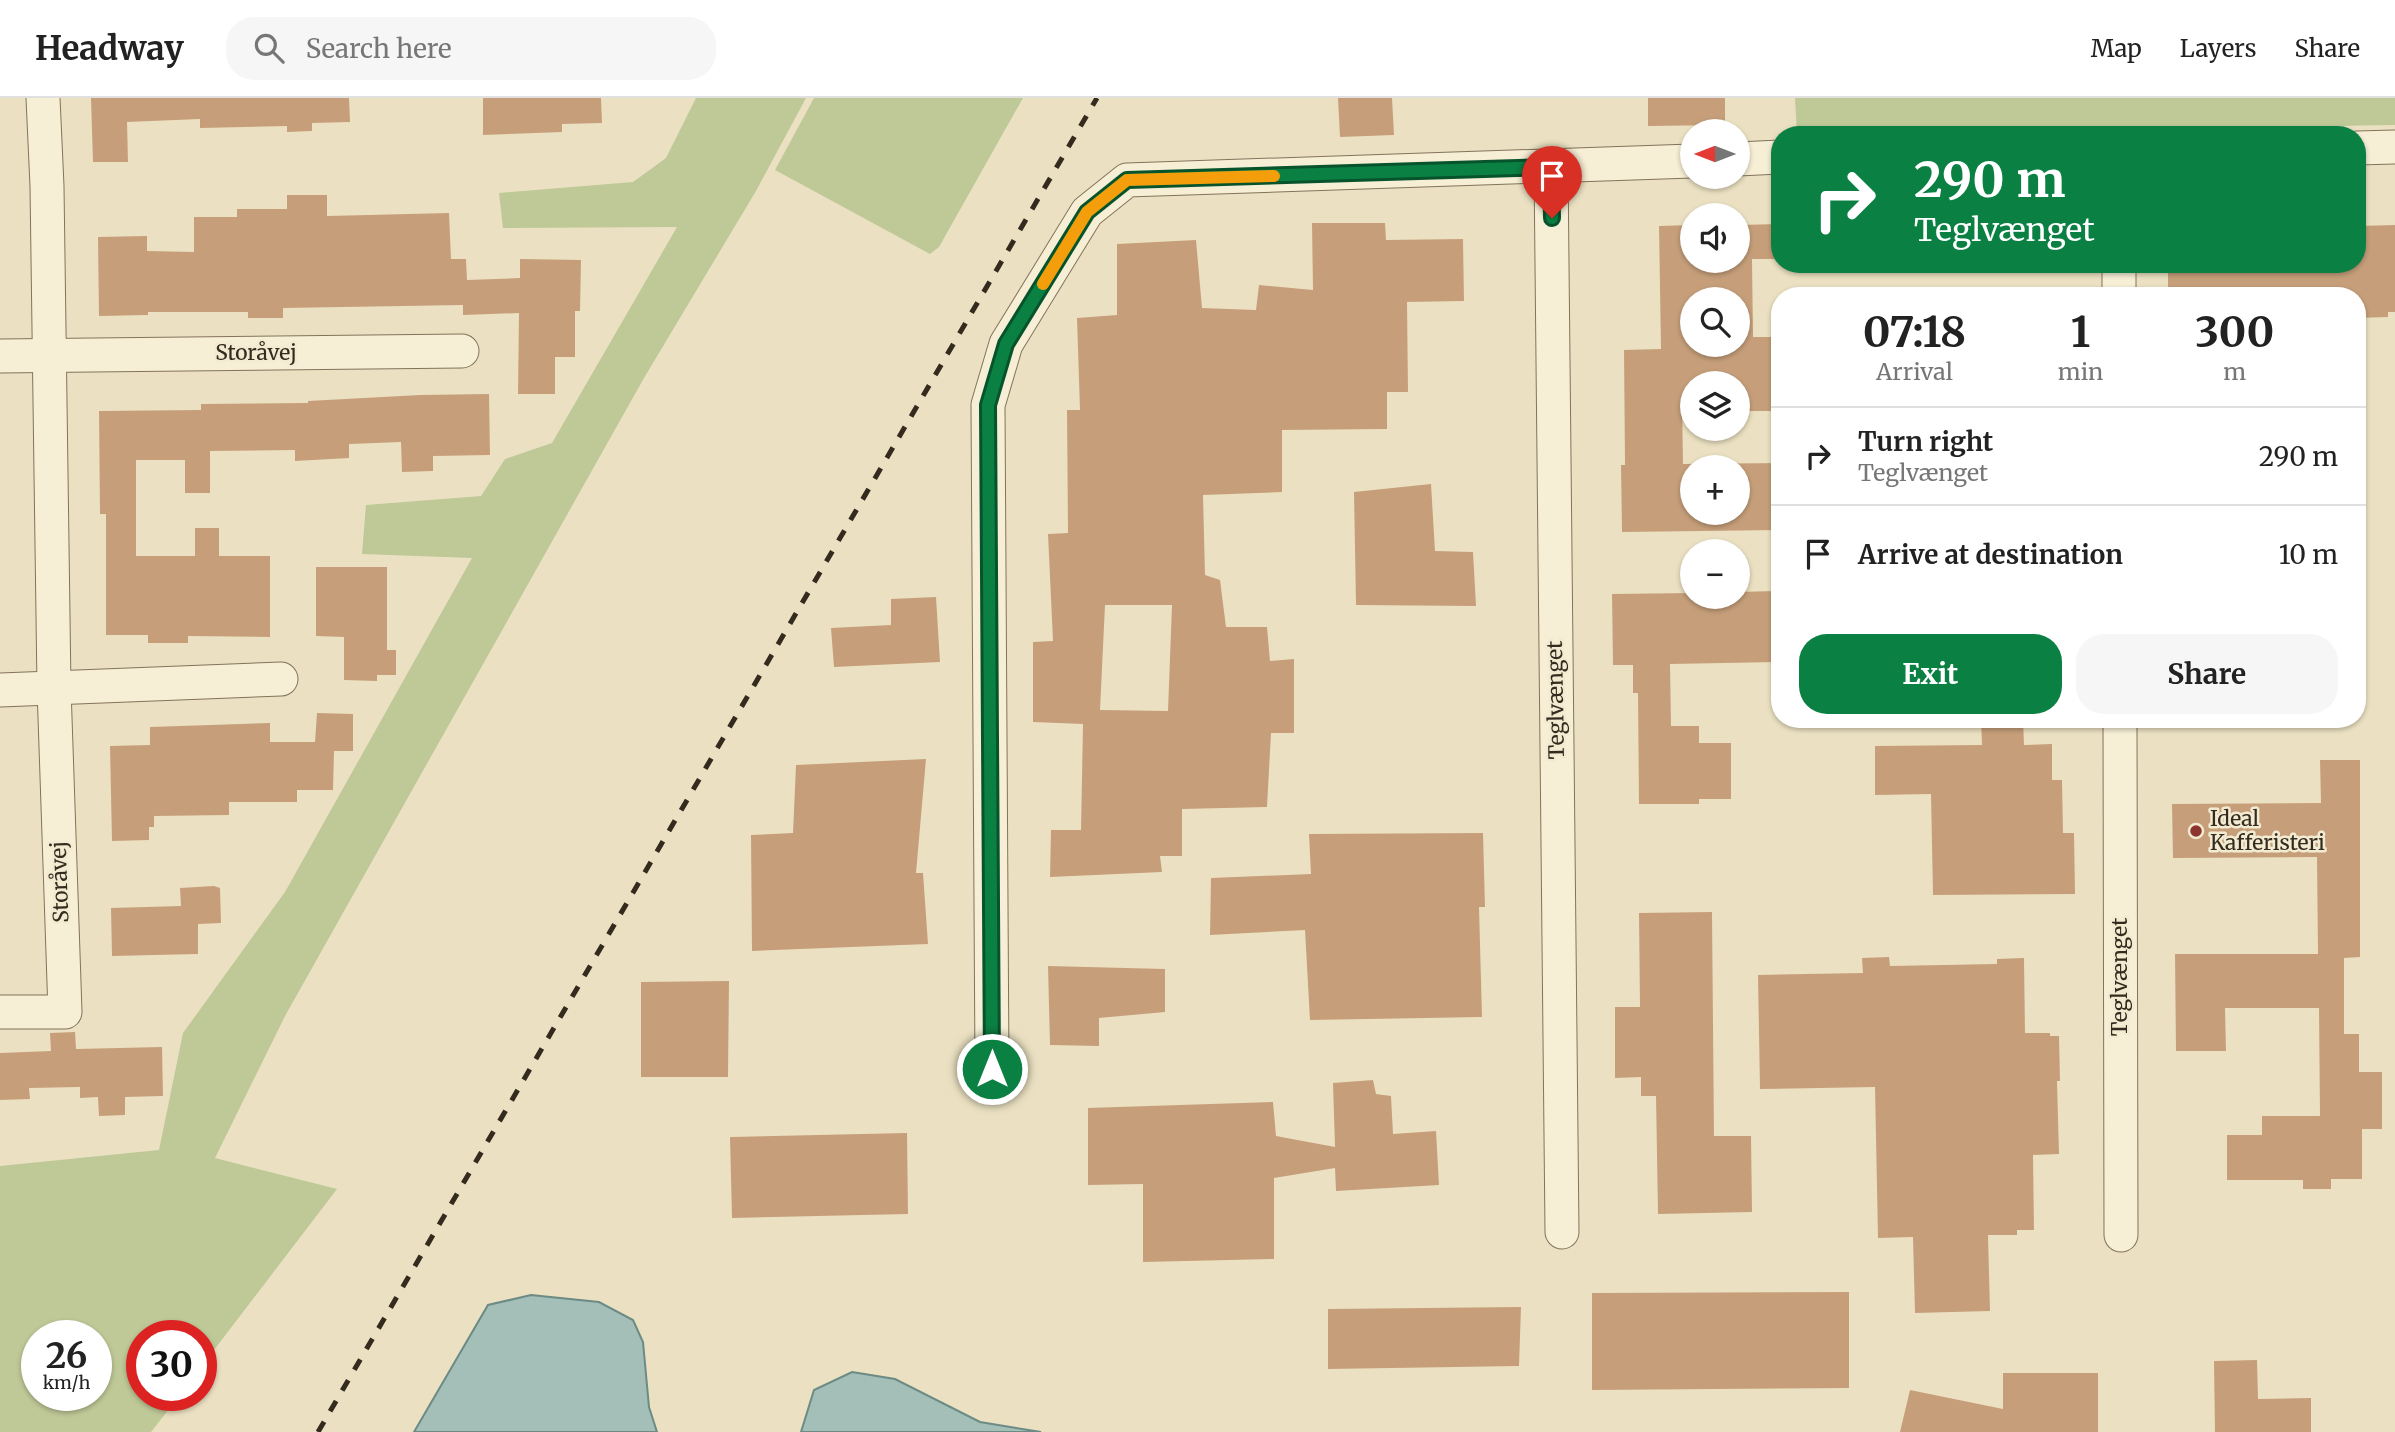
<!DOCTYPE html>
<meta charset="utf-8">
<style>
body{margin:0;font-family:Merriweather,serif;background:#f6f6f6;color:#222;height:100vh;display:flex;flex-direction:column;font-size:26px;white-space:nowrap}
*{box-sizing:border-box;margin:0}
p{font-size:23px;color:#767676}
.icon{flex:none;width:38px;height:38px;fill:none;stroke:currentColor;stroke-width:2;stroke-linecap:round;stroke-linejoin:round}
.map{position:relative;flex:1;overflow:hidden}
.details{position:absolute;left:1771px;top:189px;width:595px;height:441px;display:flex;flex-direction:column;background:#fff;border-radius:28px;box-shadow:0 2px 5px #0004}
.details>*{flex:none}
.banner{position:absolute;left:1771px;top:28px;width:595px;height:147px;border-radius:28px;box-shadow:0 2px 5px #0004;background:#0b8043;color:#fff;overflow:hidden}
.needle{width:46px;rotate:270deg}
.fabs{position:absolute;left:1680px;top:21px;display:grid;gap:14px}
.fabs a{display:grid;place-items:center;width:70px;height:70px;border-radius:50%;background:#fff;box-shadow:0 2px 5px #0004;font-size:35px}
.speed{position:absolute;left:21px;top:1222px;display:flex;gap:14px;font-size:35px;font-weight:700;text-align:center}
.speed>*{display:grid;place-content:center;width:91px;height:91px;border-radius:50%;background:#fff;box-shadow:0 2px 5px #0004;line-height:1}
.speed small{font-size:18px;font-weight:400}
.speed .limit{border:10px solid #d22;background:#fff;color:#111}
.pin{position:absolute;display:grid;place-items:center;width:60px;height:60px;color:#fff;margin:-72px -30px;border-radius:50% 50% 50% 0;rotate:-45deg;box-shadow:0 0 7px #0007}
.pin .icon{rotate:45deg}
.me{position:absolute;width:77px;margin:-38px;rotate:0deg;stroke-linejoin:round;filter:drop-shadow(0 0 5px #0008)}
.turn{display:flex;align-items:center;gap:24px;height:147px;padding:0 28px;font-size:32px}
.turn .icon{width:91px;height:91px;stroke-width:2.5}
.turn b{display:block;font-size:49px;line-height:60px}
.eta{display:flex;justify-content:space-evenly;align-items:center;height:119px;text-align:center}
.eta b{font-size:42px;font-weight:700;line-height:49px}
.action{display:flex;gap:14px;margin-top:auto;padding:14px 28px}
.action a{flex:1;height:80px;border-radius:28px;background:#0b8043;color:#fff;font-size:28px;font-weight:700;line-height:80px;text-align:center}
.action a+a{background:#f6f6f6;color:#222}
ul{padding:0;list-style:none}
li{display:flex;align-items:center;gap:21px;height:98px;padding:0 28px;border-top:2px solid #e0e0e0}
li div{flex:1}
li b{display:block;font-size:26px}
li em{font-style:normal}
header{display:flex;align-items:center;gap:42px;box-sizing:border-box;height:98px;padding:0 35px;background:#fff;border-bottom:2px solid #e0e0e0}
header strong{font-size:33px}
nav{display:flex;gap:38px;margin-inline-start:auto;font-size:24px}
.search{width:490px;height:63px;background:#f6f6f6;display:flex;align-items:center;gap:18px;box-sizing:border-box;padding:0 24px;border-radius:28px;color:#767676;font-size:26px}
.map>svg:first-child{display:block}
.green{fill:#bfc897;fill-rule:evenodd}
.water{fill:#a4beb8;stroke:#6c8b85;stroke-width:2}
.building{fill:#c69f7a;fill-rule:evenodd}
.lines{fill:none;stroke-linecap:round;stroke-linejoin:round}
.minor-casing{stroke:#83735b;stroke-width:35}
.minor{stroke:#f6eed5;stroke-width:33}
.rail{stroke:#342a1e;stroke-width:5;stroke-dasharray:12 12;stroke-linecap:butt}
.route-casing{stroke:#07532c;stroke-width:18}
.route{stroke:#0b8043;stroke-width:12}
.slow{stroke:#f59e0b;stroke-width:12}
.poi-dot{fill:#8e342f;stroke:#f3ebd1;stroke-width:2.5}
.labels{text-anchor:middle;stroke-width:5;stroke-linejoin:round;paint-order:stroke}
.street-label{font-size:21px;fill:#342a1e;stroke:#f3ebd1}
.poi-label{font-size:21px;fill:#342a1e;stroke:#f3ebd1;text-anchor:start}
</style>
<header>
<strong>Headway</strong>
<div class="search"><svg class="icon" aria-label="search" viewBox="0 0 24 24"><circle cx="10" cy="10" r="6"/><path d="M15 15l6 6"/></svg>Search here</div>
<nav><a>Map</a><a>Layers</a><a>Share</a></nav>
</header>
<div class="map">
<svg width="2395" height="1334" viewBox="0 0 2395 1334">
<rect width="100%" height="100%" fill="#ebe1c2"/>
<!-- green -->
<g class="green">
<path d="M 696,0 L 806,0 L 756,93 L 644,280 L 285,918 L 215,1060 L 337,1091 L 201,1269 L 201,1237 L 142,1237 L 142,1297 L 180,1297 L 151,1334 L 0,1334 L 0,1068 L 159,1052 L 183,935 L 285,794 L 472,460 L 362,456 L 366,407 L 481,398 L 505,361 L 552,345 L 677,129 L 503,130 L 499,95 L 633,84 L 666,60 ZM 37,1237 L 96,1237 L 96,1297 L 37,1297 Z"/>
<path d="M 814,0 L 1023,0 L 939,149 L 930,156 L 775,72 Z"/>
<path d="M 1795,0 L 2395,0 L 2395,27 L 1797,37 Z"/>
</g>
<!-- water -->
<g class="water">
<path d="M 531,1197 L 599,1204 L 633,1222 L 643,1244 L 649,1309 L 657,1334 L 414,1334 L 488,1207 Z"/>
<path d="M 852,1274 L 895,1281 L 980,1324 L 1041,1334 L 801,1334 L 814,1292 Z"/>
</g>
<!-- building -->
<g class="building">
<path d="M 91,0 L 349,0 L 350,24 L 312,25 L 312,33 L 287,34 L 287,28 L 200,30 L 200,21 L 127,24 L 128,64 L 93,64 Z"/>
<path d="M 483,0 L 601,0 L 602,25 L 562,26 L 562,34 L 483,37 Z"/>
<path d="M 1338,0 L 1392,0 L 1394,37 L 1340,39 Z"/>
<path d="M 1648,0 L 1725,0 L 1725,27 L 1648,28 Z"/>
<path d="M 287,97 L 327,97 L 327,118 L 449,115 L 451,161 L 466,161 L 467,182 L 520,180 L 520,161 L 581,162 L 580,213 L 575,213 L 575,259 L 555,259 L 555,296 L 518,296 L 519,215 L 463,217 L 463,207 L 283,210 L 283,220 L 248,220 L 248,214 L 148,214 L 148,217 L 99,218 L 98,139 L 147,138 L 147,153 L 194,154 L 194,119 L 237,119 L 237,111 L 287,111 Z"/>
<path d="M 1312,125 L 1385,125 L 1386,142 L 1463,141 L 1464,203 L 1407,204 L 1408,294 L 1387,294 L 1387,331 L 1282,332 L 1282,394 L 1203,397 L 1205,477 L 1220,482 L 1226,529 L 1267,529 L 1270,563 L 1294,561 L 1294,635 L 1271,635 L 1267,709 L 1182,711 L 1182,758 L 1160,758 L 1162,774 L 1050,779 L 1051,732 L 1081,732 L 1083,626 L 1033,624 L 1033,544 L 1053,543 L 1048,436 L 1068,435 L 1067,312 L 1080,312 L 1077,220 L 1117,217 L 1117,146 L 1196,142 L 1202,210 L 1256,212 L 1259,187 L 1313,192 ZM 1105,507 L 1172,507 L 1168,613 L 1100,612 Z"/>
<path d="M 1780,126 L 1780,161 L 1752,161 L 1753,239 L 1780,239 L 1780,313 L 1738,313 L 1738,285 L 1692,285 L 1692,304 L 1682,304 L 1683,366 L 1780,365 L 1780,432 L 1622,434 L 1621,367 L 1625,367 L 1624,252 L 1661,251 L 1659,128 L 1692,127 L 1692,163 L 1738,163 L 1738,127 ZM 1692,201 L 1738,201 L 1738,247 L 1692,247 ZM 1692,369 L 1738,369 L 1738,415 L 1692,415 Z"/>
<path d="M 2395,127 L 2395,214 L 2388,214 L 2388,219 L 2357,220 L 2357,198 L 2168,198 L 2168,166 L 2357,166 L 2357,128 Z"/>
<path d="M 489,296 L 490,357 L 433,358 L 433,373 L 402,374 L 401,344 L 349,346 L 349,360 L 295,363 L 295,352 L 210,353 L 210,395 L 185,395 L 185,362 L 136,362 L 136,458 L 195,458 L 195,430 L 219,430 L 219,458 L 270,458 L 270,539 L 188,538 L 188,545 L 148,545 L 148,537 L 106,537 L 106,416 L 100,416 L 99,313 L 201,312 L 201,306 L 308,305 L 308,303 L 420,297 Z"/>
<path d="M 1431,386 L 1435,453 L 1473,454 L 1476,508 L 1356,507 L 1354,394 Z"/>
<path d="M 316,469 L 387,469 L 387,552 L 396,552 L 396,577 L 377,577 L 377,583 L 344,582 L 344,539 L 316,538 Z"/>
<path d="M 1775,493 L 1777,564 L 1670,566 L 1671,628 L 1699,628 L 1699,645 L 1731,645 L 1731,701 L 1699,701 L 1699,706 L 1639,706 L 1638,595 L 1633,595 L 1633,567 L 1613,567 L 1612,496 L 1692,495 L 1692,499 L 1738,499 L 1738,494 Z"/>
<path d="M 936,499 L 940,564 L 834,569 L 831,530 L 891,527 L 891,501 Z"/>
<path d="M 317,615 L 353,616 L 353,653 L 334,653 L 333,692 L 297,692 L 297,704 L 229,704 L 229,717 L 154,718 L 154,729 L 149,729 L 149,742 L 112,743 L 110,648 L 150,647 L 150,629 L 270,625 L 270,644 L 315,644 Z"/>
<path d="M 1981,621 L 2023,621 L 2024,647 L 2052,646 L 2052,682 L 2062,682 L 2063,735 L 2074,735 L 2075,796 L 1933,797 L 1931,696 L 1875,697 L 1875,648 L 1982,647 Z"/>
<path d="M 926,661 L 916,775 L 923,775 L 928,846 L 752,853 L 751,737 L 793,735 L 796,667 Z"/>
<path d="M 2320,662 L 2360,662 L 2360,859 L 2344,860 L 2344,936 L 2359,936 L 2359,974 L 2382,974 L 2382,1031 L 2362,1031 L 2362,1081 L 2331,1081 L 2331,1091 L 2303,1091 L 2303,1082 L 2227,1082 L 2227,1037 L 2262,1037 L 2262,1018 L 2320,1018 L 2319,910 L 2225,910 L 2226,953 L 2176,953 L 2175,856 L 2318,856 L 2317,759 L 2173,760 L 2172,706 L 2321,705 Z"/>
<path d="M 1483,735 L 1485,809 L 1479,809 L 1482,919 L 1310,922 L 1305,832 L 1210,837 L 1211,780 L 1311,776 L 1309,736 Z"/>
<path d="M 214,788 L 220,790 L 221,825 L 198,826 L 198,856 L 112,858 L 111,810 L 181,808 L 180,790 Z"/>
<path d="M 1712,814 L 1714,1038 L 1751,1038 L 1752,1114 L 1658,1116 L 1656,998 L 1641,998 L 1641,979 L 1615,980 L 1615,909 L 1640,909 L 1639,815 Z"/>
<path d="M 1889,859 L 1890,868 L 1997,866 L 1997,861 L 2024,860 L 2025,935 L 2050,935 L 2050,938 L 2059,938 L 2060,983 L 2057,983 L 2059,1056 L 2033,1057 L 2034,1132 L 2017,1132 L 2017,1137 L 1988,1137 L 1990,1213 L 1915,1215 L 1913,1139 L 1878,1140 L 1875,989 L 1760,991 L 1758,877 L 1863,875 L 1862,860 Z"/>
<path d="M 1048,868 L 1165,871 L 1165,914 L 1099,920 L 1099,948 L 1050,947 Z"/>
<path d="M 729,883 L 728,979 L 641,979 L 641,884 Z"/>
<path d="M 75,934 L 76,951 L 162,949 L 163,998 L 125,999 L 125,1017 L 99,1018 L 98,999 L 80,1000 L 80,989 L 29,990 L 30,1001 L 0,1002 L 0,955 L 51,953 L 50,935 Z"/>
<path d="M 1373,982 L 1376,996 L 1391,998 L 1393,1036 L 1436,1033 L 1439,1087 L 1336,1093 L 1335,1070 L 1274,1080 L 1274,1161 L 1143,1164 L 1143,1086 L 1088,1087 L 1088,1010 L 1273,1004 L 1276,1038 L 1335,1049 L 1333,985 Z"/>
<path d="M 907,1035 L 908,1116 L 732,1120 L 730,1039 Z"/>
<path d="M 1849,1194 L 1849,1290 L 1592,1292 L 1592,1195 Z"/>
<path d="M 1521,1209 L 1519,1268 L 1328,1271 L 1328,1211 Z"/>
<path d="M 2257,1262 L 2258,1301 L 2311,1300 L 2311,1334 L 2215,1334 L 2214,1263 Z"/>
<path d="M 2003,1275 L 2098,1275 L 2098,1334 L 1900,1334 L 1910,1292 L 2003,1311 Z"/>
</g>
<g class="lines">
<!-- minor casing -->
<g class="minor-casing">
<g id="minor">
<path d="M 2357,50 L 2395,49"/>
<path d="M 1738,61 L 1780,59"/>
<path d="M 1551,69 L 1562,1134"/>
<path d="M 2119,166 L 2119,198"/>
<path d="M 0,258 L 462,253"/>
<path d="M 0,592 L 281,581"/>
<path d="M 2120,621 L 2121,1137"/>
<path d="M 0,914 L 65,914 L 54,590 L 47,88 L 43,0"/>
<path d="M 992,971 L 988,307 L 1006,246 L 1087,114 L 1127,82 L 1692,63"/>
</g>
</g>
<!-- minor -->
<use href="#minor" class="minor"/>
<!-- rail -->
<path class="rail" d="M 318,1334 L 1097,0"/>
</g>
<g class="lines">
<!-- route casing -->
<g class="route-casing">
<path id="route" d="M 992,971 L 988,307 L 1006,246 L 1087,114 L 1127,82 L 1551,69 L 1552,120"/>
</g>
<!-- route -->
<use href="#route" class="route"/>
<!-- slow -->
<path class="slow" d="M 1043,186 L 1087,114 L 1127,82 L 1274,78"/>
</g>
<!-- markers -->
<circle class="poi-dot" cx="2196" cy="733" r="7"/>
<g class="labels">
<!-- street labels -->
<g class="street-label">
<text x="256" y="262">Storåvej</text>
<text transform="translate(1556 602) rotate(-91)" y="7">Teglvænget</text>
<text transform="translate(60 784) rotate(-92)" y="7">Storåvej</text>
<text transform="translate(2120 879) rotate(-90)" y="7">Teglvænget</text>
</g>
<!-- poi labels -->
<g class="poi-label">
<text x="2210" y="728">Ideal<tspan x="2210" dy="24">Kafferisteri</tspan></text>
</g>
</g>
</svg>
<div class="fabs">
<a><svg class="needle" viewBox="-14 -14 28 28"><path d="M0-13l5 13h-10z" fill="#e53935"/><path d="M0 13l5-13h-10z" fill="#767676"/></svg></a>
<a><svg class="icon" aria-label="sound" viewBox="0 0 24 24"><path d="M4 9h4l5-4v14l-5-4H4zM17 9q2 3 0 6"/></svg></a>
<a><svg class="icon" aria-label="search" viewBox="0 0 24 24"><circle cx="10" cy="10" r="6"/><path d="M15 15l6 6"/></svg></a>
<a><svg class="icon" aria-label="layers" viewBox="0 0 24 24"><path d="M12 4l9 5-9 5-9-5zM3 14l9 5 9-5"/></svg></a>
<a>+</a>
<a>−</a>
</div>
<div class="speed"><div>26<small>km/h</small></div><div class="limit">30</div></div>
<div class="pin" style="left:1552px;top:120px;background:#d93025"><svg class="icon" aria-label="arrive" viewBox="0 0 24 24"><path d="M6 21V4h12l-3 4 3 4H6"/></svg></div>
<svg class="me" style="left:992px;top:971px" viewBox="-20 -20 40 40"><circle r="17" fill="#0b8043" stroke="#fff" stroke-width="3"/><path d="M0-11L8 9 0 5-8 9z" fill="#fff"/></svg>
<div class="banner">
<div class="turn"><svg class="icon" aria-label="right" viewBox="0 0 24 24"><path d="M7 20v-9h11M14 6l5 5-5 5"/></svg><div><b>290 m</b>Teglvænget</div></div>
</div>
<section class="details">
<div class="eta">
<div><b>07:18</b><p>Arrival</p></div>
<div><b>1</b><p>min</p></div>
<div><b>300</b><p>m</p></div>
</div>
<ul>
<li><svg class="icon" aria-label="right" viewBox="0 0 24 24"><path d="M7 20v-9h11M14 6l5 5-5 5"/></svg><div><b>Turn right</b><p>Teglvænget</p></div><em>290 m</em></li>
<li><svg class="icon" aria-label="arrive" viewBox="0 0 24 24"><path d="M6 21V4h12l-3 4 3 4H6"/></svg><div><b>Arrive at destination</b></div><em>10 m</em></li>
</ul>
<div class="action"><a>Exit</a><a>Share</a></div>
</section>
</div>
